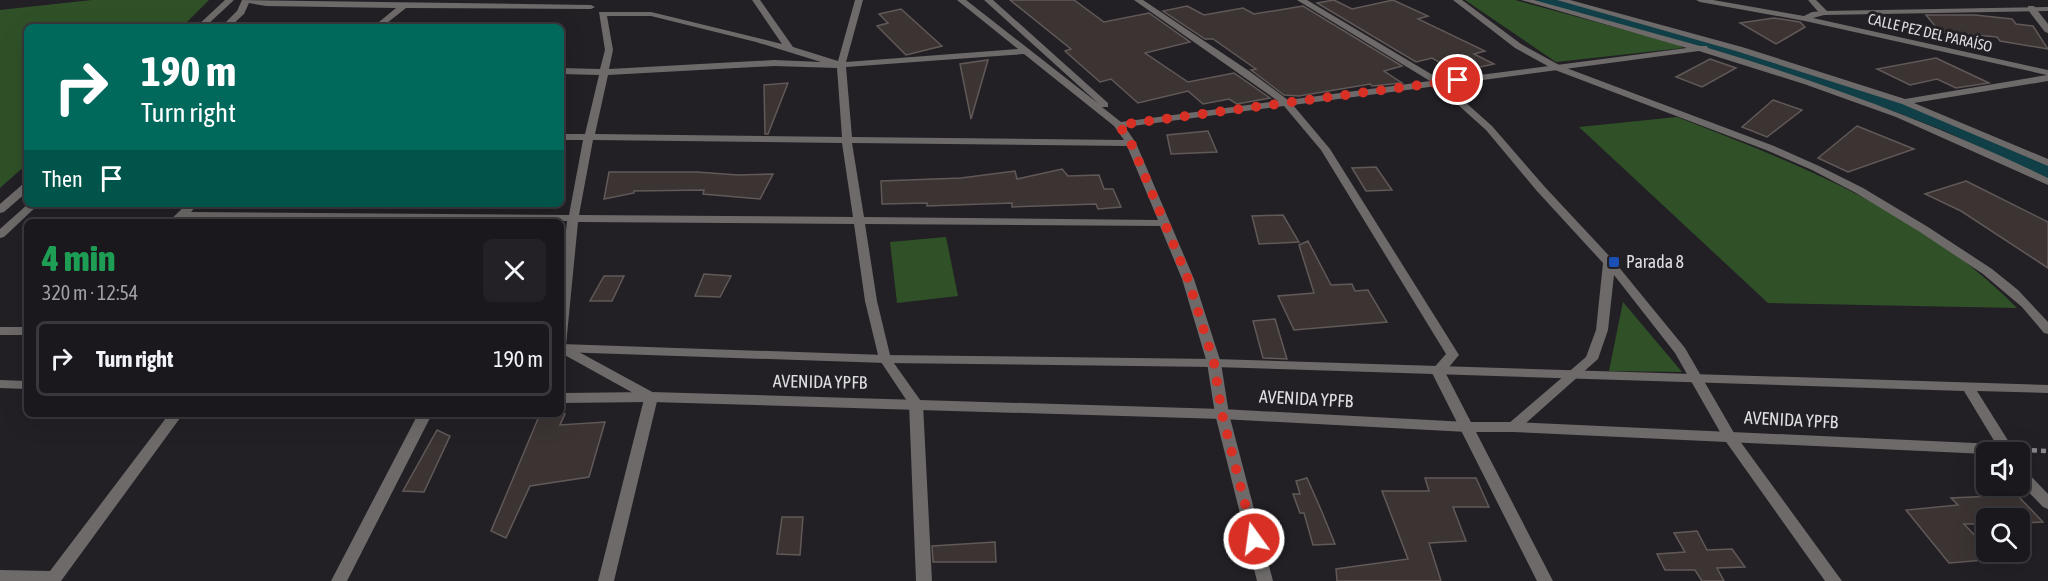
<!DOCTYPE html>
<meta charset="utf-8">
<style>
body{margin:0;font-family:"Asap Condensed",sans-serif;background:#232125;color:#f1f3f6;height:100vh;display:flex;flex-direction:column;font-size:22px;white-space:nowrap}
*{box-sizing:border-box;margin:0}
p{font-size:20px;color:#9fa0a3}
.icon{flex:none;width:33px;height:33px;fill:none;stroke:currentColor;stroke-width:2;stroke-linecap:round;stroke-linejoin:round}
.map{position:relative;flex:1;overflow:hidden}
.side{position:absolute;left:24px;top:219px;width:540px;height:198px;display:flex;flex-direction:column;background:#1a181c;border-radius:9px;box-shadow:0 6px 24px #0002,0 0 0 2px #38373b}
.side>*{flex:none}
.top-card{position:absolute;left:24px;top:24px;width:540px;height:183px;border-radius:9px;box-shadow:0 6px 24px #0002,0 0 0 2px #38373b;background:#00695c;color:#fff;overflow:hidden}
.buttons{position:absolute;left:1976px;top:442px;display:grid;gap:12px}
.buttons a{display:grid;place-items:center;width:54px;height:54px;border-radius:9px;background:#1a181c;box-shadow:0 6px 24px #0002,0 0 0 2px #38373b;font-size:30px}
.pin{position:absolute;display:grid;place-items:center;width:51px;height:51px;color:#fff;margin:-26px;border:3px solid #fff;border-radius:50%;box-shadow:0 2px 6px #0007}
.me{position:absolute;width:66px;margin:-33px;rotate:346deg;stroke-linejoin:round;filter:drop-shadow(0 0 4px #0008)}
.turn{display:flex;align-items:center;gap:21px;height:126px;padding:0 18px;font-size:27px}
.turn .icon{width:78px;height:78px;stroke-width:2.5}
.turn b{display:block;font-size:42px;line-height:51px}
.then{display:flex;align-items:center;height:57px;padding:0 18px;background:#0003;gap:12px;font-size:22px}
.round{display:grid;place-items:center;flex:none;width:63px;height:63px;border-radius:9px;background:#232125}
.overview{display:flex;align-items:center;justify-content:space-between;height:102px;padding:0 18px}
h1{font-size:36px;font-weight:800;line-height:45px;color:#1e9e55}
ul{padding:0;list-style:none}
li{display:flex;align-items:center;gap:18px;height:75px;margin:0 12px 9px;padding:0 6px;border:3px solid #38373b;border-radius:9px}
li div{flex:1}
li b{display:block;font-size:22px}
li em{font-style:normal}
.map>svg:first-child{display:block}
.green{fill:#305128}
.lines{fill:none;stroke-linecap:round;stroke-linejoin:round}
.canal{fill:#113f47;fill-rule:evenodd}
.building{fill:#3b3433;stroke:#615958;stroke-width:1.5}
.path{stroke:#89888c;stroke-width:4.5;stroke-dasharray:5 4;stroke-linecap:butt}
.service{fill:#6d6a69;fill-rule:evenodd}
.minor{fill:#6d6a69;fill-rule:evenodd}
.tertiary{fill:#6d6a69;fill-rule:evenodd}
.route{stroke:#d93025;stroke-width:10;stroke-dasharray:0 18}
.transit-dot{fill:#1a4fb4;stroke:#222025;stroke-width:2}
.labels{text-anchor:middle;stroke-width:6;stroke-linejoin:round;paint-order:stroke}
.far-street-label{font-size:15px;fill:#dedde0;stroke:#222025}
.poi-label{font-size:18px;fill:#dedde0;stroke:#222025;text-anchor:start}
.street-label{font-size:18px;fill:#dedde0;stroke:#222025}
</style>
<div class="map">
<svg width="2048" height="581" viewBox="0 0 2048 581">
<rect width="100%" height="100%" fill="#222025"/>
<!-- green -->
<g class="green">
<path d="M 92,0 L 209,0 L 182,27 L 27,27 L 27,164 L 0,188 L 0,10 Z"/>
<path d="M 1465,0 L 1515,0 L 1677,44 L 1683,48 L 1556,62 Z"/>
<path d="M 1677,117 C 1798,164 1924,213 2017,308 L 1768,303 L 1579,127 Z"/>
<path d="M 946,237 L 958,296 L 897,303 L 890,242 Z"/>
<path d="M 1623,302 L 1682,372 L 1609,371 Z"/>
</g>
<g class="lines">
<!-- canal -->
<path class="canal" d="M 1536,0 L 1564,0 L 1687,32 L 1894,98 L 1959,123 L 2048,164 L 2048,179 L 1945,131 L 1880,106 L 1675,40 L 1538,4 Z"/>
</g>
<!-- building -->
<g class="building">
<path d="M 1010,0 L 1074,0 L 1104,22 L 1149,13 L 1190,42 L 1145,53 L 1188,82 L 1234,73 L 1270,98 L 1237,104 L 1229,99 L 1203,104 L 1188,91 L 1138,103 L 1111,79 L 1100,82 L 1065,51 L 1071,49 Z"/>
<path d="M 1334,0 L 1352,9 L 1393,0 L 1428,16 L 1418,19 L 1485,51 L 1474,54 L 1494,64 L 1457,72 L 1432,58 L 1416,62 L 1317,3 Z"/>
<path d="M 1187,6 L 1204,15 L 1243,8 L 1254,14 L 1303,6 L 1402,66 L 1384,71 L 1402,83 L 1372,86 L 1370,84 L 1299,96 L 1284,95 L 1251,70 L 1256,69 L 1213,39 L 1205,39 L 1163,11 Z"/>
<path d="M 901,9 L 942,46 L 906,55 L 877,26 L 888,23 L 879,14 Z"/>
<path d="M 1926,15 L 1975,15 L 2012,19 L 2016,24 L 2033,26 L 2048,49 L 2000,41 L 1997,37 L 1940,32 Z"/>
<path d="M 1774,18 L 1800,22 L 1805,27 L 1776,44 L 1740,23 Z"/>
<path d="M 1936,58 L 1989,83 L 1956,88 L 1937,79 L 1910,85 L 1877,69 Z"/>
<path d="M 1710,59 L 1736,68 L 1702,87 L 1676,77 Z"/>
<path d="M 988,60 L 971,119 L 960,64 Z"/>
<path d="M 788,83 L 768,134 L 765,134 L 764,85 Z"/>
<path d="M 1773,100 L 1802,110 L 1767,137 L 1742,127 Z"/>
<path d="M 1857,126 L 1914,149 L 1848,172 L 1818,158 Z"/>
<path d="M 1208,131 L 1217,152 L 1171,154 L 1167,135 Z"/>
<path d="M 1376,167 L 1392,190 L 1366,191 L 1352,168 Z"/>
<path d="M 1062,169 L 1068,176 L 1099,175 L 1104,189 L 1113,189 L 1121,207 L 1098,209 L 1096,204 L 1012,207 L 1012,203 L 927,206 L 927,203 L 882,204 L 881,181 L 961,178 L 1015,171 L 1017,179 Z"/>
<path d="M 609,172 L 697,172 L 738,175 L 773,174 L 760,199 L 703,194 L 704,190 L 634,191 L 634,193 L 604,199 Z"/>
<path d="M 1966,181 L 2048,222 L 2048,268 L 1961,211 L 1925,194 Z"/>
<path d="M 1283,215 L 1299,242 L 1259,244 L 1252,216 Z"/>
<path d="M 1308,241 L 1331,285 L 1352,284 L 1355,291 L 1368,290 L 1387,322 L 1294,330 L 1278,296 L 1314,293 L 1299,245 Z"/>
<path d="M 704,274 L 731,276 L 720,297 L 695,296 Z"/>
<path d="M 604,276 L 624,276 L 612,301 L 590,301 Z"/>
<path d="M 1275,319 L 1287,359 L 1263,358 L 1253,321 Z"/>
<path d="M 540,414 L 565,414 L 560,425 L 605,422 L 589,477 L 530,486 L 506,538 L 491,531 Z"/>
<path d="M 437,430 L 450,436 L 424,492 L 403,491 Z"/>
<path d="M 1307,478 L 1322,512 L 1335,544 L 1313,545 L 1304,513 L 1300,513 L 1293,494 L 1300,494 L 1296,481 Z"/>
<path d="M 1425,478 L 1476,478 L 1489,507 L 1453,507 L 1466,541 L 1429,543 L 1441,581 L 1337,581 L 1336,569 L 1408,559 L 1382,491 L 1429,491 Z"/>
<path d="M 2017,495 L 2043,522 L 2019,523 L 2019,519 L 1986,519 L 1986,524 L 1964,524 L 1986,547 L 1986,552 L 1991,552 L 1998,559 L 1949,563 L 1906,510 L 1958,505 L 1951,498 Z"/>
<path d="M 782,517 L 803,517 L 800,555 L 777,554 Z"/>
<path d="M 1697,531 L 1707,550 L 1732,549 L 1745,567 L 1717,568 L 1724,581 L 1702,581 L 1695,570 L 1665,570 L 1657,554 L 1685,552 L 1674,533 Z"/>
<path d="M 995,542 L 996,562 L 933,562 L 932,546 Z"/>
</g>
<g class="lines">
<!-- path -->
<path class="path" d="M 2023,450 L 2048,451"/>
<!-- service -->
<g class="service">
<path d="M 1808,0 L 1816,0 L 1827,11 L 1827,15 L 1821,15 Z"/>
<path d="M 2028,6 L 2034,6 L 2048,24 L 2048,33 L 2045,32 L 2028,10 Z"/>
</g>
<!-- minor -->
<g class="minor">
<path d="M 225,0 L 234,0 L 205,27 L 196,27 Z"/>
<path d="M 242,0 L 591,5 L 595,7 L 591,9 L 406,8 L 382,27 L 373,27 L 396,8 L 266,6 L 249,3 L 244,14 L 230,27 L 221,27 L 237,11 Z"/>
<path d="M 752,0 L 760,0 L 793,47 L 838,61 L 855,0 L 863,0 L 846,62 L 1018,49 L 957,0 L 966,0 L 1099,104 L 984,0 L 993,0 L 1108,103 L 1108,107 L 1102,107 L 1121,122 L 1278,101 L 1134,0 L 1143,0 L 1249,71 L 1288,100 L 1430,81 L 1297,0 L 1307,0 L 1441,80 L 1687,48 L 1521,0 L 1534,0 L 1700,46 L 1707,46 L 1708,48 C 1825,83 1938,125 2048,178 L 2048,185 L 1896,117 L 1804,84 L 1699,51 L 1446,85 L 1492,126 L 1544,186 L 1613,260 L 1685,348 L 1734,433 L 1842,581 L 1825,581 L 1724,439 L 1675,353 L 1614,275 L 1608,330 L 1598,359 L 1518,430 L 1508,430 L 1506,427 L 1508,424 L 1586,357 L 1596,330 L 1603,263 L 1536,190 L 1486,130 L 1437,86 L 1293,105 L 1330,149 L 1459,355 L 1445,372 L 1553,581 L 1537,581 L 1431,371 L 1446,354 L 1321,150 L 1284,106 L 1125,127 L 1136,143 L 1194,279 L 1221,363 L 1229,414 L 1273,581 L 1257,581 L 1215,414 L 1207,363 L 1182,279 L 1160,226 L 865,224 L 877,301 L 891,359 L 923,404 L 932,581 L 916,581 L 909,404 L 879,359 L 865,301 L 854,224 L 578,222 L 566,345 L 656,394 L 658,397 L 614,581 L 598,581 L 644,399 L 561,353 L 561,282 L 567,221 L 184,218 L 180,222 L 168,222 L 187,204 L 198,204 L 191,212 L 569,215 L 583,140 L 561,140 L 561,134 L 585,134 L 599,75 L 561,74 L 561,68 L 600,69 L 605,50 L 599,12 L 651,12 L 782,44 ZM 607,16 L 651,16 L 756,42 L 821,62 L 774,60 L 609,69 L 613,50 ZM 1024,54 L 1114,126 L 1124,140 L 852,137 L 846,67 ZM 774,66 L 837,68 L 842,137 L 595,134 L 608,75 ZM 593,140 L 842,143 L 853,217 L 579,215 ZM 852,143 L 1127,146 L 1158,220 L 864,217 Z"/>
<path d="M 1557,0 L 1570,0 L 1742,47 L 1905,99 L 2047,75 L 1805,21 L 1700,2 L 1696,0 L 1713,0 L 1804,16 L 1812,12 L 1824,11 L 2048,7 L 2048,11 L 1824,15 L 1813,18 L 2048,70 L 2048,81 L 1914,103 L 2048,159 L 2048,166 L 1902,104 L 1736,51 Z"/>
<path d="M 27,183 L 27,192 L 4,212 L 0,213 L 0,204 L 23,184 Z"/>
<path d="M 28,204 L 39,204 L 4,237 L 0,238 L 0,229 Z"/>
<path d="M 169,414 L 183,414 L 61,581 L 0,581 L 0,570 L 50,571 Z"/>
<path d="M 418,414 L 432,414 L 347,581 L 331,581 Z"/>
<path d="M 2019,468 L 2024,469 L 2048,494 L 2048,509 L 2043,507 L 2019,482 Z"/>
</g>
<!-- tertiary -->
<g class="tertiary">
<path d="M 1453,0 L 1462,0 L 1521,44 L 1561,66 L 1774,146 L 1819,166 L 1863,188 L 1928,227 L 1992,269 L 2018,290 L 2048,322 L 2048,334 L 2044,333 L 2022,307 L 1983,274 L 1920,232 L 1856,193 L 1812,170 L 1766,150 L 1555,70 L 1515,48 Z"/>
<rect x="0" y="327" width="27" height="8"/>
<path d="M 561,344 L 885,355 L 1214,359 L 2048,385 L 2048,393 L 1977,391 L 2014,450 L 2012,453 L 1986,454 L 1513,432 L 1467,432 L 1222,419 L 651,402 L 561,403 L 561,393 L 651,392 L 1222,409 L 1467,422 L 1513,422 L 1996,444 L 1964,391 L 1214,367 L 885,363 L 561,352 Z"/>
<path d="M 0,380 L 27,381 L 27,389 L 0,388 Z"/>
</g>
</g>
<g class="lines">
<!-- route -->
<path class="route" d="M 1254,539 L 1222,414 L 1214,363 L 1188,279 L 1131,143 L 1119,125 L 1458,80"/>
</g>
<!-- markers -->
<rect class="transit-dot" x="1608" y="256" width="12" height="12" rx="3"/>
<g class="labels">
<!-- far-street labels -->
<g class="far-street-label">
<text transform="translate(1930 33) rotate(13)" y="5">CALLE PEZ DEL PARAÍSO</text>
</g>
<!-- poi labels -->
<g class="poi-label">
<text x="1626" y="268">Parada 8</text>
</g>
<!-- street labels -->
<g class="street-label">
<text transform="translate(820 382) rotate(1)" y="6">AVENIDA YPFB</text>
<text transform="translate(1306 399) rotate(3)" y="6">AVENIDA YPFB</text>
<text transform="translate(1791 420) rotate(3)" y="6">AVENIDA YPFB</text>
</g>
</g>
</svg>
<div class="buttons">
<a><svg class="icon" aria-label="sound" viewBox="0 0 24 24"><path d="M4 9h4l5-4v14l-5-4H4zM17 9q2 3 0 6"/></svg></a>
<a><svg class="icon" aria-label="search" viewBox="0 0 24 24"><circle cx="10" cy="10" r="6"/><path d="M15 15l6 6"/></svg></a>
</div>
<div class="pin" style="left:1458px;top:80px;background:#d93025"><svg class="icon" aria-label="arrive" viewBox="0 0 24 24"><path d="M6 21V4h12l-3 4 3 4H6"/></svg></div>
<svg class="me" style="left:1254px;top:539px" viewBox="-20 -20 40 40"><circle r="17" fill="#d93025" stroke="#fff" stroke-width="3"/><path d="M0-11L8 9 0 5-8 9z" fill="#fff"/></svg>
<div class="top-card">
<div class="turn"><svg class="icon" aria-label="right" viewBox="0 0 24 24"><path d="M7 20v-9h11M14 6l5 5-5 5"/></svg><div><b>190 m</b>Turn right</div></div>
<div class="then">Then<svg class="icon" aria-label="arrive" viewBox="0 0 24 24"><path d="M6 21V4h12l-3 4 3 4H6"/></svg></div>
</div>
<section class="side">
<div class="overview"><div><h1>4 min</h1><p>320 m · 12:54</p></div><a class="round"><svg class="icon" aria-label="close" viewBox="0 0 24 24"><path d="M6 6l12 12M18 6L6 18"/></svg></a></div>
<ul>
<li><svg class="icon" aria-label="right" viewBox="0 0 24 24"><path d="M7 20v-9h11M14 6l5 5-5 5"/></svg><div><b>Turn right</b></div><em>190 m</em></li>
</ul>
</section>
</div>
